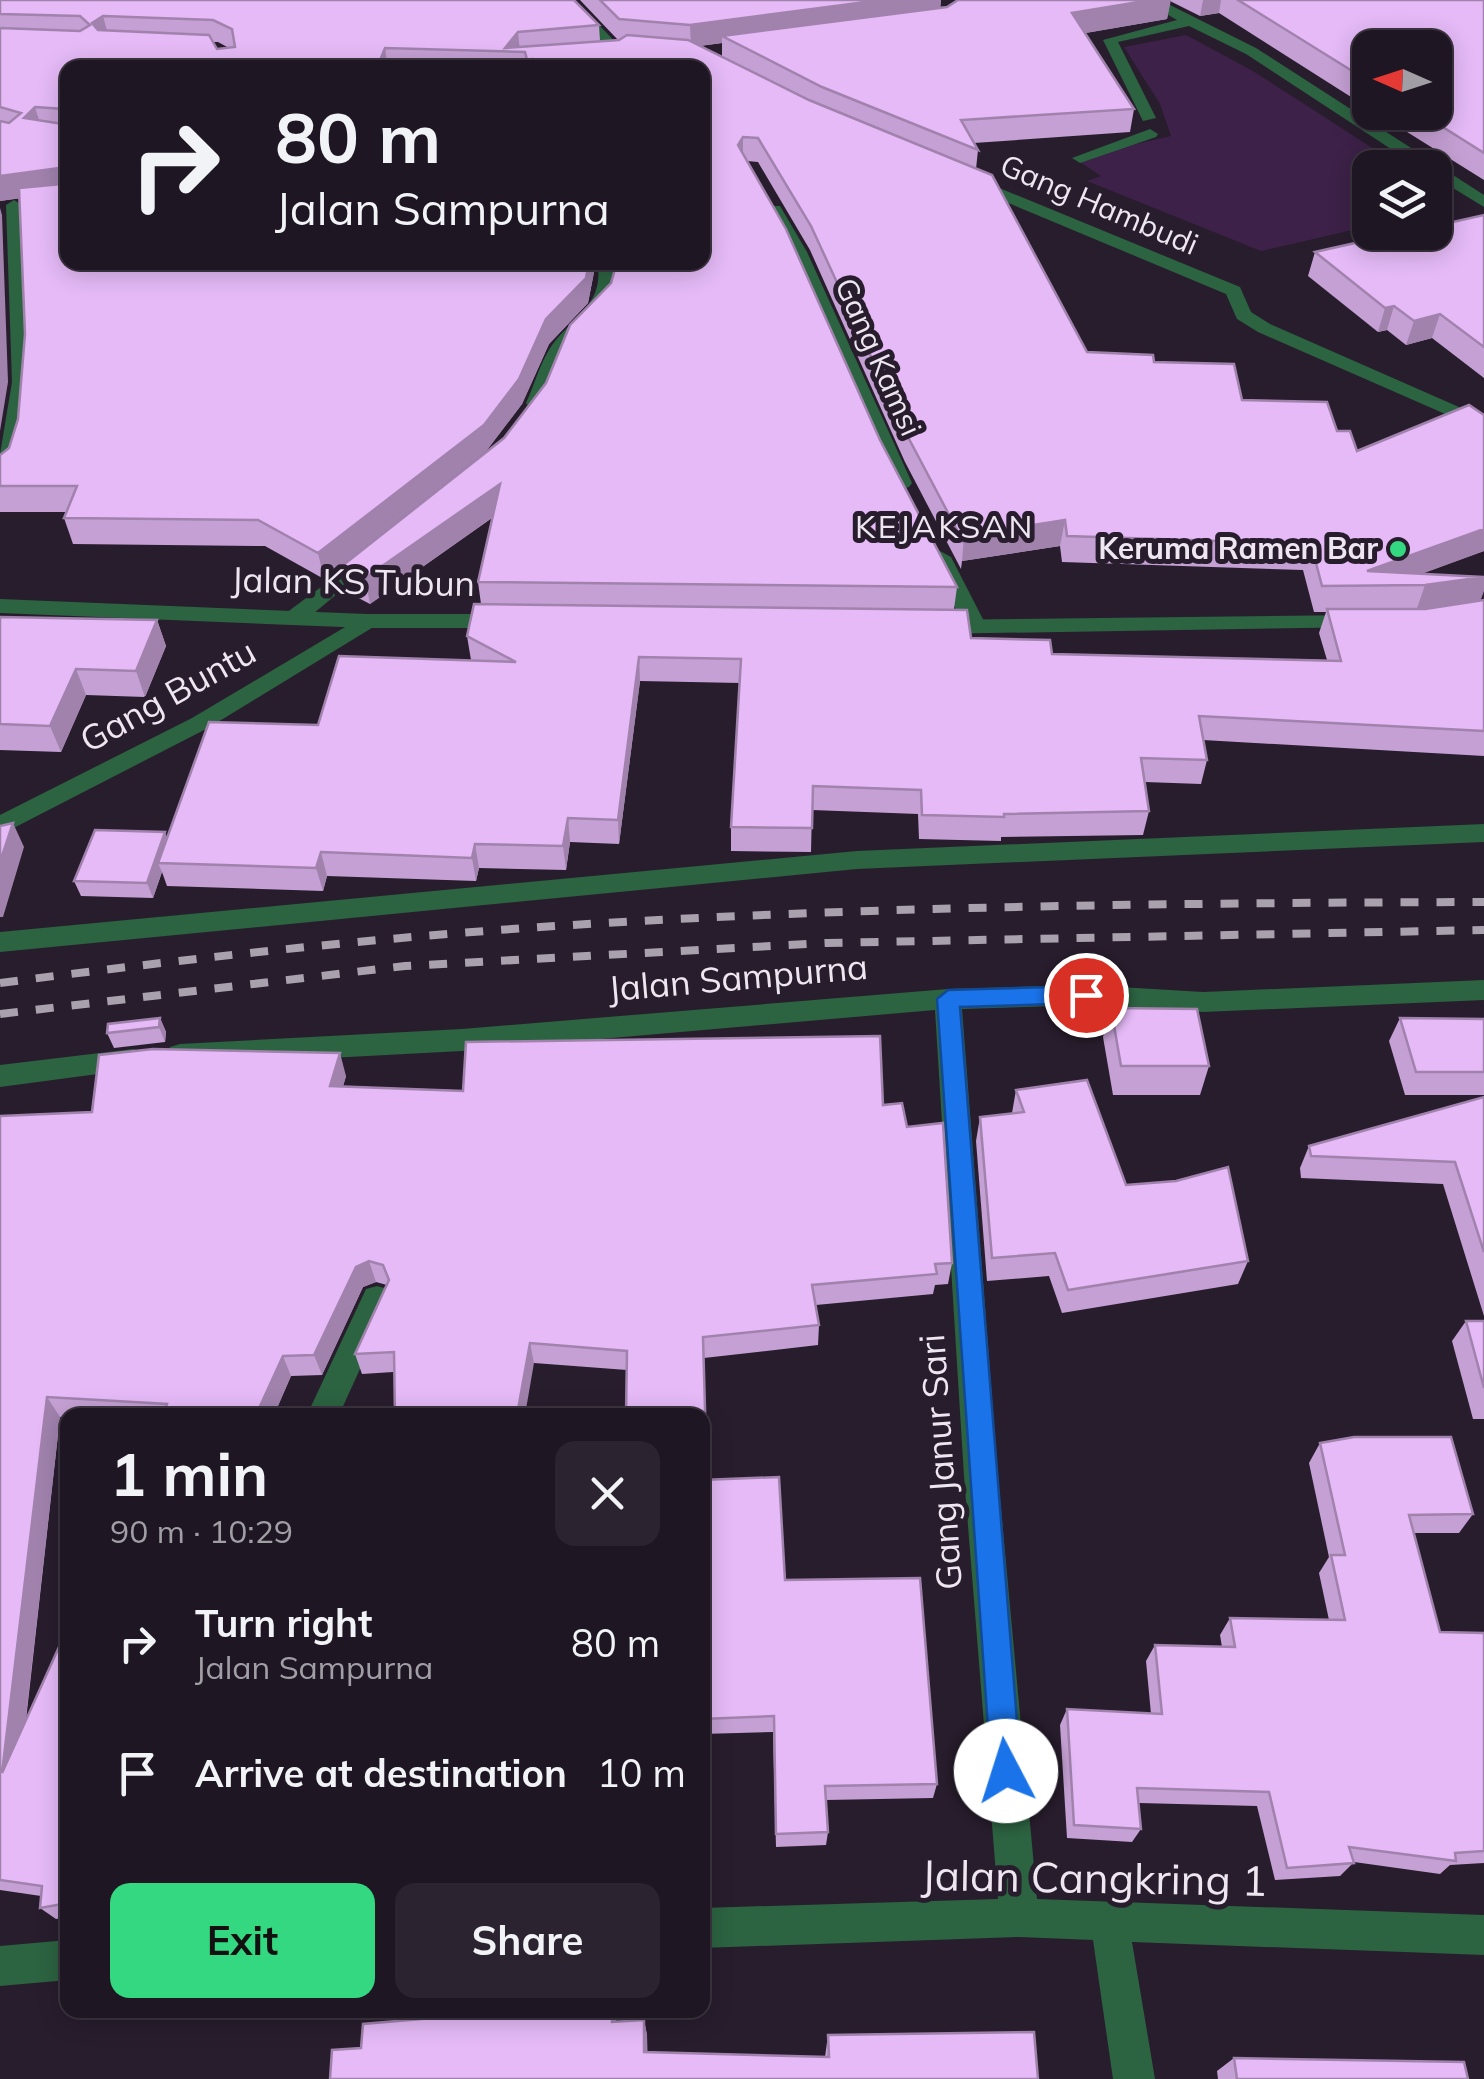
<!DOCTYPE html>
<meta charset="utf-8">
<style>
body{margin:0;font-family:Mulish,sans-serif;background:#2b232f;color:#f1f3f6;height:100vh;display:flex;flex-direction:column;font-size:38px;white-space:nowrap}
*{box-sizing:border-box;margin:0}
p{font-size:32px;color:#a19fa5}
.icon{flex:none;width:55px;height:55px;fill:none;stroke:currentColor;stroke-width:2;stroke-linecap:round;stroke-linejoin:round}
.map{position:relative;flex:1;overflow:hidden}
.panel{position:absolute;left:60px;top:1408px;width:650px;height:610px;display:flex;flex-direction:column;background:#1e1622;border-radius:20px;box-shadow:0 5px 25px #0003,0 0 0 2px #3c3540}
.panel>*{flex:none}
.banner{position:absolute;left:60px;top:60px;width:650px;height:210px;border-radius:20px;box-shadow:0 5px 25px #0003,0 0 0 2px #3c3540;background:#1e1622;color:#f1f3f6;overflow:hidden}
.needle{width:65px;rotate:273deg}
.controls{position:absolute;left:1352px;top:30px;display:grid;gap:20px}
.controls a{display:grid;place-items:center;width:100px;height:100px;border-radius:20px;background:#1e1622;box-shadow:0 5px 25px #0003,0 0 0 2px #3c3540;font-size:50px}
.pin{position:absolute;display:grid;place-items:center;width:85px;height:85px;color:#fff;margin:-42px;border:5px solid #fff;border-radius:50%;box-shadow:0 2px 10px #0007}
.me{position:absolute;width:110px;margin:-55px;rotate:355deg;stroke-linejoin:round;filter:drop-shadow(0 0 8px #0008)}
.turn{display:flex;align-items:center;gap:35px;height:210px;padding:0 50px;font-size:45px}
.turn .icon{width:130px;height:130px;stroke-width:2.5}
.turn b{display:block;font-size:70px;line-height:85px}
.round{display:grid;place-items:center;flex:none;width:105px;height:105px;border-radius:20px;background:#2b232f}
.summary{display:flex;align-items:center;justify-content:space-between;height:170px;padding:0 50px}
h1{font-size:60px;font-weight:700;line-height:75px}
.cta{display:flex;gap:20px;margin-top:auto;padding:20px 50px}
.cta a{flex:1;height:115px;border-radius:20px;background:#34d881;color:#111;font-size:40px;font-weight:700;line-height:115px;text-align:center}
.cta a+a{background:#2b232f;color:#f1f3f6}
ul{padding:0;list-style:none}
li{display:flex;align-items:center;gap:30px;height:130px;padding:0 50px}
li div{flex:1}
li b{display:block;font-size:38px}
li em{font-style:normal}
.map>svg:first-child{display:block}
.green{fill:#3d2148}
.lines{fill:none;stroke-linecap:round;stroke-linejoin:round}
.minor{fill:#2c6341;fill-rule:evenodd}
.tertiary{fill:#2c6341;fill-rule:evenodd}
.rail{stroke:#a9a1ad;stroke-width:8;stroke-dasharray:18 18;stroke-linecap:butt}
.wall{fill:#c5a0d4;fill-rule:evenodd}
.shaded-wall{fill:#a082ad}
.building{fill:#e5baf7;stroke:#a082ad;stroke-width:2.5;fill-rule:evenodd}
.route{fill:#1a73e8;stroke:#114b97;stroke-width:2.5}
.poi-dot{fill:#34d881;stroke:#281d2d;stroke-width:4}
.labels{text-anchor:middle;stroke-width:10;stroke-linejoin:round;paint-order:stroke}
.far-street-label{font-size:30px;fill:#eee7f2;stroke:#281d2d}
.far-poi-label{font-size:30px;font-weight:bold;fill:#eee7f2;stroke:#281d2d;text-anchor:end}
.far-quarter-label{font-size:32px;letter-spacing:2.5px;fill:#eee7f2;stroke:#281d2d}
.street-label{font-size:35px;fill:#eee7f2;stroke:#281d2d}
.near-street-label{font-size:42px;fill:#eee7f2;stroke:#281d2d}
</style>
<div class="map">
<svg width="1484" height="2079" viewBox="0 0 1484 2079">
<rect width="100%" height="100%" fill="#281d2d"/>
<!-- green -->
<path class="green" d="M 1186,35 L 1253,71 L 1402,167 L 1370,168 L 1370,226 L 1261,251 L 1087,181 L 1101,176 L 1080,162 L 1106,151 L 1171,136 L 1160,104 L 1124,47 Z"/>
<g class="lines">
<!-- minor -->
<g class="minor">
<path d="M 560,0 L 575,0 L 625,52 L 625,58 L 598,59 L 598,53 L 608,51 Z"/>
<path d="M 1142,0 L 1160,0 L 1256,48 L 1484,195 L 1484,207 L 1435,177 L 1435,168 L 1420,168 L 1246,54 L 1189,26 L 1118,42 L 1156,118 L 1143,121 L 1103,40 L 1177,20 Z"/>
<path d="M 1150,129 L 1158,134 L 1156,137 L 1080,163 L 1072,158 Z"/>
<path d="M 963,178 L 975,178 L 1240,287 L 1251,312 L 1270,324 L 1484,418 L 1484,431 L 1258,332 L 1237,319 L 1226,294 L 963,184 Z"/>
<path d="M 14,200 L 22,205 C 25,249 48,472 0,486 L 0,454 L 12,382 L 6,205 Z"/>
<path d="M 768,206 L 780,206 L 807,252 L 912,483 L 909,487 L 902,489 L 892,483 L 789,252 L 766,210 Z"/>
<path d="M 597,262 L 615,262 C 625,309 583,320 564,355 C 555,372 552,391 543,407 L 529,407 L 526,403 C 534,386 539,366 549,350 C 569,318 606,306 597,262 Z"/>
<path d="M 371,550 L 378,552 L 378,560 L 302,623 L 286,623 L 286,613 Z"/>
<path d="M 940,551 L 951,557 L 987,627 L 984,632 L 968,632 L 965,627 L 929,557 Z"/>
<path d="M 367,614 L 378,621 L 375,626 L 208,728 L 0,835 L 0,815 L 192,718 Z"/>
<path d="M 1484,824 L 1484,842 L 857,869 L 0,952 L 0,932 L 857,851 Z"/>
<path d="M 1484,980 L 1484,1000 L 1203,1012 L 1086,1005 L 962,1009 L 998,1476 L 1037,1899 L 1484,1915 L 1484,1955 L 1132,1942 L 1155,2079 L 1113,2079 L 1093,1940 L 1019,1937 L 702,1948 L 702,1908 L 998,1899 L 964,1476 L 935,1010 L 462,1051 L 180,1066 L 170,1063 L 166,1055 L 170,1047 L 180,1044 L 462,1029 L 948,989 L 1086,985 L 1203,992 Z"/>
<path d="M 133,1049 L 143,1052 L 147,1060 L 143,1068 L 0,1087 L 0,1065 Z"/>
<path d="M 377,1286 L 388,1289 L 392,1299 L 339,1415 L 307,1415 L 366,1289 Z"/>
<path d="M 68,1940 L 68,1980 L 0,1986 L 0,1946 Z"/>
</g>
<!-- tertiary -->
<g class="tertiary">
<path d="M 0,599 L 367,614 L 508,614 L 519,621 L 508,628 L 367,628 L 0,613 Z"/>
<path d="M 1358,615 L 1366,617 L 1366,627 L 931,634 L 920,627 L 931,620 Z"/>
</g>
<!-- rail -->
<g class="rail">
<path d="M 0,983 C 185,959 370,938 556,926 C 865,906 1174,903 1484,902"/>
<path d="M 0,1014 L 405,966 L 826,943 L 1484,930"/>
</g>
</g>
<!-- wall -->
<g class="wall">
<path d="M 0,0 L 599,25 L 600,41 L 618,40 L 580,0 L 941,0 L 940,8 L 947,7 L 958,0 L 1484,0 L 1484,180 L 1375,112 L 1435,112 L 1370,48 L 1370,109 L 1219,13 L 1200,16 L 1170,1 L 1167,19 L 1085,33 L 1134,109 L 1130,132 L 974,143 L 978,150 L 976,169 L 1087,352 L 1154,362 L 1242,400 L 1337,431 L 1357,451 L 1484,415 L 1484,551 L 1423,573 L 1480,601 L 1484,600 L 1484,756 L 1203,740 L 1207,760 L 1201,784 L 1145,782 L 1149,811 L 1143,835 L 1001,837 L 1001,841 L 919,839 L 918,814 L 812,810 L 811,852 L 731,851 L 731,827 L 740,683 L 640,681 L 619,844 L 570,842 L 566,870 L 479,868 L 476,881 L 327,876 L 323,891 L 167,886 L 162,872 L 153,898 L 81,896 L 74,881 L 167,838 L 318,725 L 473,661 L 471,660 L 467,636 L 481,604 L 478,582 L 492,518 L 370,604 L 347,592 L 342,566 L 504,438 L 546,383 L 611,283 L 702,68 L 68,68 L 68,262 L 596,262 L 588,303 L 549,344 L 522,404 L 487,450 L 324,579 L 265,546 L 73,544 L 64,518 L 66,512 L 0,512 L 0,455 L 9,448 L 18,419 L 25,334 L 20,198 L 0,201 ZM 213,42 L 218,42 L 229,48 L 217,49 ZM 722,43 L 722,57 L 700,46 ZM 747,161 L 758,162 L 810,250 L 905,462 L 961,569 L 962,561 L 1060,546 L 1062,562 L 1303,570 L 1314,612 L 1326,612 L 1319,633 L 1327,660 L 1052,654 L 971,638 L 954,609 L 957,587 L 880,440 Z"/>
<path d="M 1484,215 L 1484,378 L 1432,338 L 1406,345 L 1387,330 L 1378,332 L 1308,276 L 1315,252 Z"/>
<path d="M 0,617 L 157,620 L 166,646 L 145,697 L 86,695 L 61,752 L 0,750 Z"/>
<path d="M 1111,1008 L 1209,1066 L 1200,1095 L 1113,1095 L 1103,1037 Z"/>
<path d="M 160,1018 L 166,1032 L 165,1042 L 114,1048 L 107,1033 Z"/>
<path d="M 1400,1018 L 1484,1019 L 1484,1095 L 1405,1095 L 1389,1041 Z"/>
<path d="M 346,1076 L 343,1086 L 883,1105 L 907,1127 L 952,1263 L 948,1284 L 935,1285 L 933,1294 L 816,1305 L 819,1325 L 818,1345 L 704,1358 L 706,1464 L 702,1464 L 702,1415 L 627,1370 L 534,1363 L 362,1374 L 355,1354 L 387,1285 L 376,1282 L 363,1287 L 322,1375 L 291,1376 L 274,1415 L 68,1415 L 68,1417 L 60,1417 L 26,1720 L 68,1627 L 68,1917 L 56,1919 L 40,1908 L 41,1896 L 0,1890 L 0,1116 L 92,1112 Z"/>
<path d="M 1016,1090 L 1126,1185 L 1248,1261 L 1238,1284 L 1062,1313 L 1049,1276 L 987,1281 L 976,1141 L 980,1117 L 1012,1113 Z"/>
<path d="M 1484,1097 L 1484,1316 L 1443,1184 L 1301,1178 L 1300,1168 L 1309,1146 Z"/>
<path d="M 1466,1321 L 1484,1321 L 1484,1419 L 1473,1419 L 1452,1341 Z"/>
<path d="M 1320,1443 L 1473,1514 L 1459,1533 L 1414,1533 L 1440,1632 L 1484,1633 L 1484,1863 L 1450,1865 L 1440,1874 L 1354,1862 L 1340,1876 L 1275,1880 L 1257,1806 L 1139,1803 L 1141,1829 L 1132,1842 L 1067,1838 L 1060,1725 L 1067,1709 L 1151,1714 L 1146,1661 L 1155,1645 L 1222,1647 L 1220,1635 L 1230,1618 L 1329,1620 L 1319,1573 L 1329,1557 L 1309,1463 Z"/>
<path d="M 702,1480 L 785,1580 L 937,1784 L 933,1798 L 826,1800 L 828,1832 L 826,1845 L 776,1847 L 773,1732 L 702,1734 Z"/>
<path d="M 490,2010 L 616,2010 L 616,2021 L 644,2020 L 647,2035 L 647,2052 L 825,2057 L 828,2035 L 1038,2079 L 361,2048 L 490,2013 Z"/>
<path d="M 1234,2058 L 1468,2079 L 1218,2079 L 1217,2071 Z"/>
</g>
<!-- shaded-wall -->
<g class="shaded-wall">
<path d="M 881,0 L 941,0 L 940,14 L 722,36 L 722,43 L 691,47 L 690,25 Z"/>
<path d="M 1151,0 L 1171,0 L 1167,19 L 1069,36 L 1072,13 Z"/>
<path d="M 1203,0 L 1221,0 L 1219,13 L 1200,16 Z"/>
<path d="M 103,16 L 109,38 L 98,45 L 92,23 Z"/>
<path d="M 518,32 L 520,52 L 505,48 Z"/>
<path d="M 385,48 L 388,68 L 377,68 Z"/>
<path d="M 35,107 L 42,130 L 24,118 Z"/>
<path d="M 743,137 L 743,160 L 738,145 Z"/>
<path d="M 60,168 L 68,192 L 0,201 L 0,176 Z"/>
<path d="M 0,208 L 2,215 L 8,382 L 0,431 Z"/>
<path d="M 589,262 L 596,262 L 588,303 L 549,344 L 522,404 L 487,450 L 324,579 L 318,553 L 546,319 Z"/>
<path d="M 1394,306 L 1387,330 L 1378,332 L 1385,308 Z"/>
<path d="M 1440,314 L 1432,338 L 1406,345 L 1414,321 Z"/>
<path d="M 500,484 L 503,510 L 370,604 L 365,578 Z"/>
<path d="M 1065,520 L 1060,546 L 962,561 L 964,536 Z"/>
<path d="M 1484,529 L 1484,551 L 1389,586 L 1367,571 Z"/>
<path d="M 1484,577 L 1484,591 L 1480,602 L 1416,611 L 1425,585 Z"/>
<path d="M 157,620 L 166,646 L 145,697 L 136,671 Z"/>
<path d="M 639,657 L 640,681 L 619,844 L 618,820 Z"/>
<path d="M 76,669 L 86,695 L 61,752 L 50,726 Z"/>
<path d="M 568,818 L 570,842 L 566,870 L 563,846 Z"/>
<path d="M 13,823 L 24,847 L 3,917 L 0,917 L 0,862 Z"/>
<path d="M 165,832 L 171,847 L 158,863 L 162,872 L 153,898 L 147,883 Z"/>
<path d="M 475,844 L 479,868 L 476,881 L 472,858 Z"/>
<path d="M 321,852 L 327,876 L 323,891 L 316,868 Z"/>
<path d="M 160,1018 L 166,1032 L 165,1042 L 159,1027 Z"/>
<path d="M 340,1053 L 346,1076 L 337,1108 L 330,1086 Z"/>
<path d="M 369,1261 L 376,1282 L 363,1287 L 322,1375 L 314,1355 L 356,1267 Z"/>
<path d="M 530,1343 L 534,1363 L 525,1415 L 517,1415 Z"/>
<path d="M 283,1356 L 291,1376 L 274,1415 L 256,1415 Z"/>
<path d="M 47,1397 L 60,1417 L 18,1787 L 2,1773 Z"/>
<path d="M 612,2010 L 616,2010 L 617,2036 L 612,2022 Z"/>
<path d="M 644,2020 L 647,2035 L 648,2066 L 644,2052 Z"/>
</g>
<!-- building -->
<g class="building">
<path d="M 0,0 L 574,0 L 599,25 L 518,32 L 505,48 L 619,40 L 627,35 L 688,40 L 809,100 L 992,175 L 1087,352 L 1153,355 L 1154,362 L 1234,364 L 1242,400 L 1327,402 L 1337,431 L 1350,431 L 1357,451 L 1469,405 L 1484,415 L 1484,529 L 1367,571 L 1484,577 L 1425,585 L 1322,586 L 1311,544 L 1067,536 L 1065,520 L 964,536 L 964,543 L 908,437 L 811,226 L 758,138 L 743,137 L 738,145 L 786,229 L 880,440 L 957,587 L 478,582 L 500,484 L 365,578 L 342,566 L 504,438 L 546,383 L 570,325 L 611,283 L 617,262 L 702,262 L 702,68 L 533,68 L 532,59 L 527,60 L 525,52 L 385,48 L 377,68 L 68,68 L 68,262 L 589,262 L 586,278 L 546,319 L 519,379 L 484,425 L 318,553 L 258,520 L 64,518 L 77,486 L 0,486 L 0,455 L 9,448 L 18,419 L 25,334 L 19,188 L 63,184 L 60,168 L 0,176 L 0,121 L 9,123 L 21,113 L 0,107 L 0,28 L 80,31 L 90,25 L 80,16 L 0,14 ZM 103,16 L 213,20 L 232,29 L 235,47 L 217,49 L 209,35 L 98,30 L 92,23 ZM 35,107 L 64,109 L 63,124 L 24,118 Z"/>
<path d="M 600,0 L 881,0 L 690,25 L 619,19 Z"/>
<path d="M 958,0 L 1151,0 L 1072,13 L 1134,109 L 961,120 L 978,150 L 822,87 L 722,36 L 947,7 Z"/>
<path d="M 1238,0 L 1484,0 L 1484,153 L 1419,112 L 1435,112 L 1435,48 L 1370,48 L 1370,82 Z"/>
<path d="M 1484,215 L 1484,347 L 1440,314 L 1414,321 L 1394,306 L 1385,308 L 1315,252 L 1404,232 L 1435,232 L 1435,226 Z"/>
<path d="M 1484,600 L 1484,731 L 1199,716 L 1207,760 L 1141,758 L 1149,811 L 1004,814 L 1004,817 L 922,815 L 921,790 L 813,786 L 812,828 L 731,827 L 741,659 L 639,657 L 618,820 L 568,818 L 563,846 L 475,844 L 472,858 L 321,852 L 316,868 L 158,863 L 209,722 L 318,725 L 339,656 L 516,662 L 467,636 L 474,604 L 967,610 L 971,638 L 1050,640 L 1052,654 L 1341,661 L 1327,609 L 1425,609 Z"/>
<path d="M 0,617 L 157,620 L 136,671 L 76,669 L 50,726 L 0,724 Z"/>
<path d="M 13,823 L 0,862 L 0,826 Z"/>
<path d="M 95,830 L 165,832 L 147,883 L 74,881 Z"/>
<path d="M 1111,1008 L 1197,1009 L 1209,1066 L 1121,1066 Z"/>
<path d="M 160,1018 L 159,1027 L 107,1033 L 108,1024 Z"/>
<path d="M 1400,1018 L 1484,1019 L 1484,1072 L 1416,1072 Z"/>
<path d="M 880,1036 L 883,1105 L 902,1103 L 907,1127 L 943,1123 L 952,1263 L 935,1264 L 937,1274 L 812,1285 L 819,1325 L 703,1337 L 706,1445 L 702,1445 L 702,1415 L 626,1415 L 627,1351 L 530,1343 L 517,1415 L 395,1415 L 394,1352 L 355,1354 L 389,1280 L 383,1265 L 369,1261 L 356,1267 L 314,1355 L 283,1356 L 256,1415 L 163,1415 L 167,1404 L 47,1397 L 2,1773 L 68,1627 L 68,1903 L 40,1908 L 42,1886 L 0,1880 L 0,1116 L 92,1112 L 99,1055 L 153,1049 L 340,1053 L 330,1086 L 463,1091 L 466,1042 Z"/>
<path d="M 1087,1080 L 1126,1185 L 1176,1181 L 1228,1167 L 1248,1261 L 1068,1290 L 1055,1253 L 992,1258 L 980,1117 L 1024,1112 L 1016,1090 Z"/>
<path d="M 1484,1097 L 1484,1252 L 1455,1162 L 1311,1156 L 1309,1146 Z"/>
<path d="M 1466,1321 L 1484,1321 L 1484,1388 Z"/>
<path d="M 1354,1437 L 1451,1437 L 1473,1514 L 1409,1515 L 1440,1632 L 1484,1633 L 1484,1851 L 1455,1853 L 1456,1861 L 1349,1847 L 1354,1863 L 1287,1868 L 1269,1792 L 1137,1788 L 1141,1829 L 1074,1825 L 1067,1709 L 1162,1714 L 1155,1645 L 1235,1647 L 1230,1618 L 1345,1620 L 1331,1555 L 1345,1555 L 1320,1443 Z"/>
<path d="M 779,1477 L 785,1580 L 920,1578 L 937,1784 L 825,1786 L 828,1832 L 776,1834 L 774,1716 L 702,1719 L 702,1480 Z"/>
<path d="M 490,2010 L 612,2010 L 612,2022 L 644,2020 L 644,2052 L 829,2057 L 828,2035 L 1034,2032 L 1038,2079 L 330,2079 L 332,2050 L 361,2048 L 363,2024 L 490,2013 Z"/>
<path d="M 1234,2058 L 1464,2062 L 1468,2079 L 1237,2079 Z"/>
</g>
<!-- route -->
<path class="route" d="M 1086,986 L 1098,995 L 1086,1003 L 960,1007 L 1021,1771 L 1017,1782 L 1006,1786 L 995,1782 L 991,1771 L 937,999 L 948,990 Z"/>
<!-- markers -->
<circle class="poi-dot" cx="1398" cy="549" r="10"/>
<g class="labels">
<!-- far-street labels -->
<g class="far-street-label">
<text transform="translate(1099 205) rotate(23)" y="10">Gang Hambudi</text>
<text transform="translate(878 357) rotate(66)" y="10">Gang Kamsi</text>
</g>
<!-- far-poi labels -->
<g class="far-poi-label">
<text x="1378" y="559">Keruma Ramen Bar</text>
</g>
<!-- far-quarter labels -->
<g class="far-quarter-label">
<text x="945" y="538">KEJAKSAN</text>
</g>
<!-- street labels -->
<g class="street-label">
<text transform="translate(353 582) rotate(1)" y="12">Jalan KS Tubun</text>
<text transform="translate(168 696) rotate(-29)" y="12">Gang Buntu</text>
<text transform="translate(738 978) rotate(-5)" y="12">Jalan Sampurna</text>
<text transform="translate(941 1462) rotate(-94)" y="12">Gang Janur Sari</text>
</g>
<!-- near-street labels -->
<g class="near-street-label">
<text transform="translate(1094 1878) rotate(1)" y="15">Jalan Cangkring 1</text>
</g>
</g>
</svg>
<div class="controls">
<a><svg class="needle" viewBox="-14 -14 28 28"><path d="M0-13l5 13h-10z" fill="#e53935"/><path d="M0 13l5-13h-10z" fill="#a19fa5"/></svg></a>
<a><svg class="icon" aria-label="layers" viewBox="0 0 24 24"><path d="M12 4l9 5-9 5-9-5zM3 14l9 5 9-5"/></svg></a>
</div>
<div class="pin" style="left:1086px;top:995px;background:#d93025"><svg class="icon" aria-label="arrive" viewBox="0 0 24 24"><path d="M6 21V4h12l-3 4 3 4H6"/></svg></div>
<svg class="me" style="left:1006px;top:1771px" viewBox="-20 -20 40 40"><circle r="19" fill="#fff"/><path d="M0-13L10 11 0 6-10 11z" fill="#1a73e8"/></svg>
<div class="banner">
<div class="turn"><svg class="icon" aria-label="right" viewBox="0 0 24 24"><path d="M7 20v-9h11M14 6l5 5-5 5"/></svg><div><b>80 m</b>Jalan Sampurna</div></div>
</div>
<section class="panel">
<div class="summary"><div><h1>1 min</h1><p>90 m · 10:29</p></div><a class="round"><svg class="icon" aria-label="close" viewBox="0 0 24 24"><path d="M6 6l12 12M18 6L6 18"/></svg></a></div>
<ul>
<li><svg class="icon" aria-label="right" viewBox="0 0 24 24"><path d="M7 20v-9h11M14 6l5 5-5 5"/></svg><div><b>Turn right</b><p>Jalan Sampurna</p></div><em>80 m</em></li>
<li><svg class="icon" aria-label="arrive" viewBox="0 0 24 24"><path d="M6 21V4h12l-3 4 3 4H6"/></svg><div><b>Arrive at destination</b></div><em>10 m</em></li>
</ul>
<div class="cta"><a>Exit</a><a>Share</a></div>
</section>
</div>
